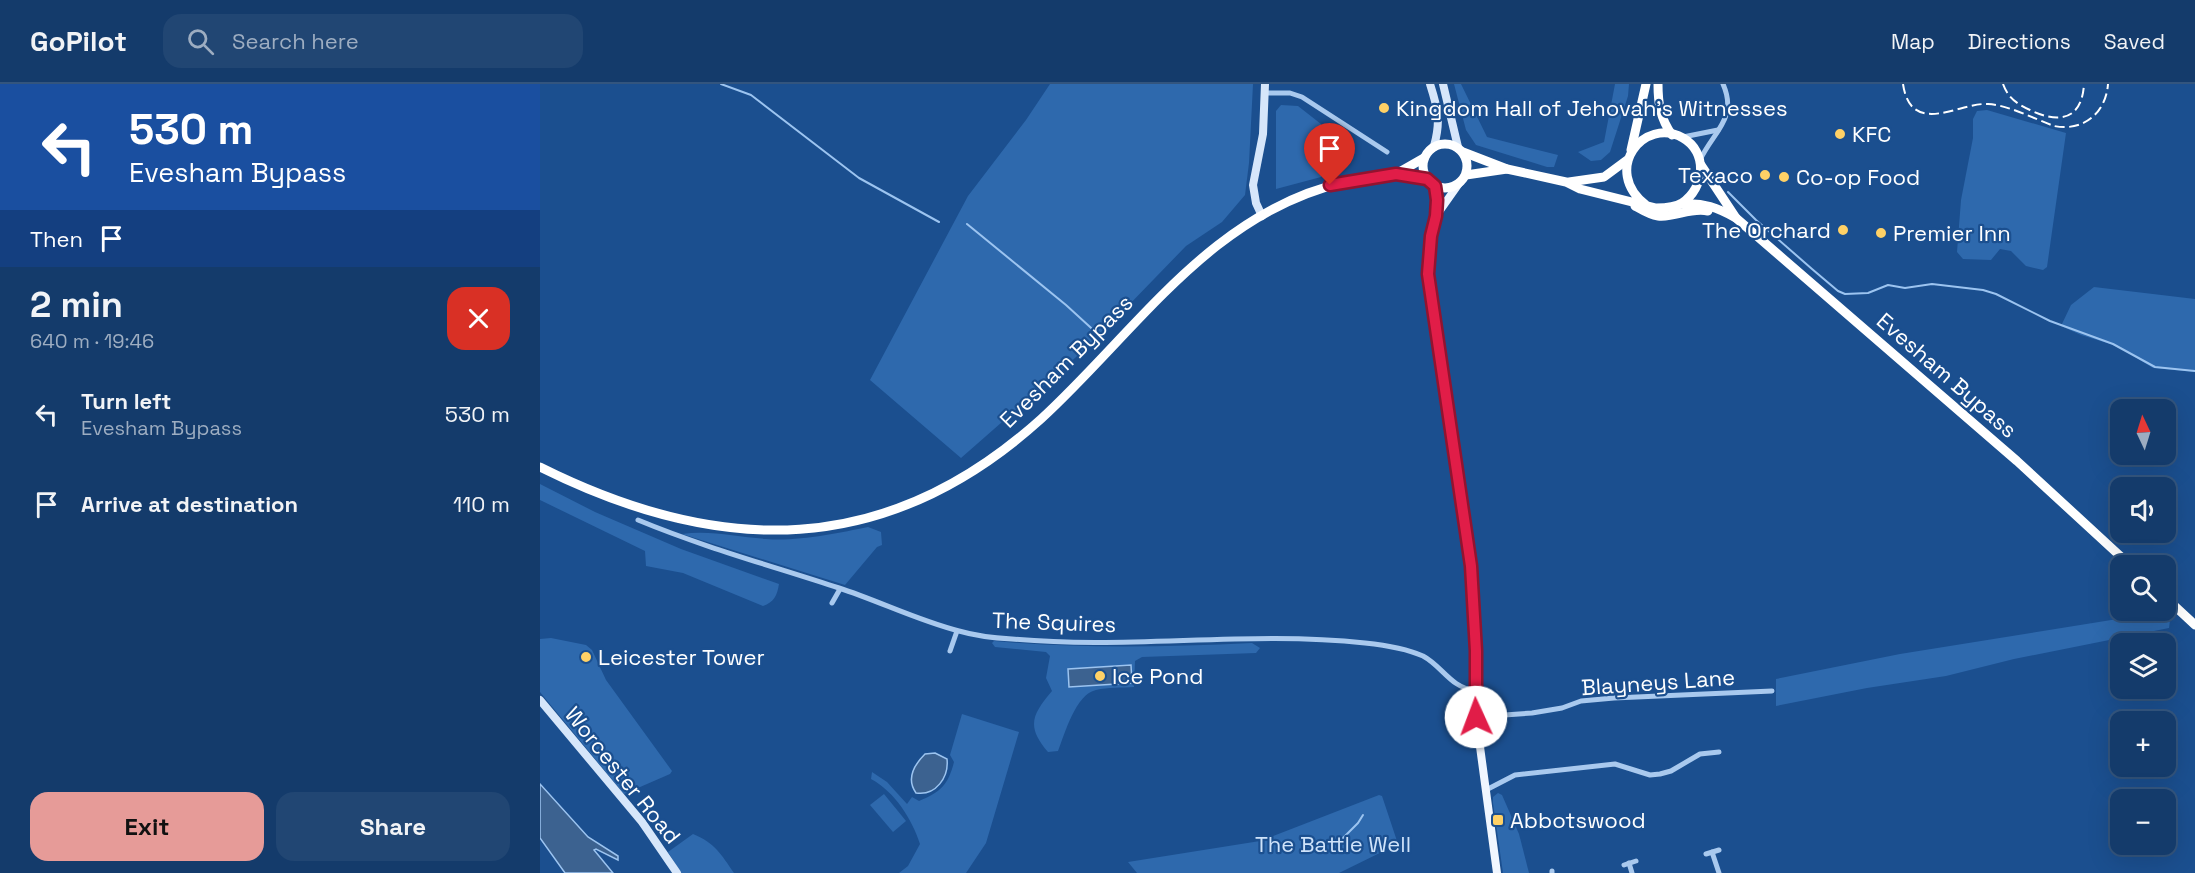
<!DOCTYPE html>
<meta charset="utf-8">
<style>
body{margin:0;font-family:"Space Grotesk",sans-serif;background:#214673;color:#f1f3f6;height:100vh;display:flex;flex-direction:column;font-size:22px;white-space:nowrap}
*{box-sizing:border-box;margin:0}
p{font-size:20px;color:#9dadc1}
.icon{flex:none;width:33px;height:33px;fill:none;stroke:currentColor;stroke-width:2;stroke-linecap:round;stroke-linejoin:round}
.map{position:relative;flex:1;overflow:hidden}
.panel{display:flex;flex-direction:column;background:#143b6b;width:540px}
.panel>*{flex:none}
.banner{background:#1a4fa0;color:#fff;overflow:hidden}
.needle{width:39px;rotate:356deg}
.buttons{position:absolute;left:1570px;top:315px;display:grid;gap:12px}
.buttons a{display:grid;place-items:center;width:66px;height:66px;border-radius:12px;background:#143b6b;box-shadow:0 6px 24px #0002,0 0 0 2px #33557e;font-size:30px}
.pin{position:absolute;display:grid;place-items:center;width:51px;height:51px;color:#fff;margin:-62px -26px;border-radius:50% 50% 50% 0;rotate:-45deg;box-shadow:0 0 6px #0007}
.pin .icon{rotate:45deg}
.me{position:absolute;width:66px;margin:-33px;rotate:358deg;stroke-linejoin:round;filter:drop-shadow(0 0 4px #0008)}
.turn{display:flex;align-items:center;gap:21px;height:126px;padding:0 30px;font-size:27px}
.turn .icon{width:78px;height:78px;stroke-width:2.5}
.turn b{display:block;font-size:42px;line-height:51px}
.then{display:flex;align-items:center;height:57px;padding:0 30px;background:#0003;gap:12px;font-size:22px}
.round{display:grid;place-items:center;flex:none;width:63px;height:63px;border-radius:18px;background:#214673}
.overview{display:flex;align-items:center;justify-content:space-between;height:102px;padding:0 30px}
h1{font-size:36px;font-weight:700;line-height:45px}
.action{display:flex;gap:12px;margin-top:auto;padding:12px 30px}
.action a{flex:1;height:69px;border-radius:18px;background:#e69b98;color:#111;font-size:24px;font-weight:700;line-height:69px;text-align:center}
.action a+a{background:#214673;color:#f1f3f6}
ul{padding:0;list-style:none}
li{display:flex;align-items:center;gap:18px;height:90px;padding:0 30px}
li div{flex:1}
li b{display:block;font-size:22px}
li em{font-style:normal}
header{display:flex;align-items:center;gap:36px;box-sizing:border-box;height:84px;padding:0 30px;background:#143b6b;border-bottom:2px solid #33557e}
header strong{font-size:28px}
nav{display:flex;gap:33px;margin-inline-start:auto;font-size:21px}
.search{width:420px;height:54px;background:#214673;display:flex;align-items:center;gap:15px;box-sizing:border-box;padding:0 21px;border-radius:18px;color:#9dadc1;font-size:22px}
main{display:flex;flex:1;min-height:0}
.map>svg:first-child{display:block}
.green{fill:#2e69ad}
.water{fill:#3c6290;stroke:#9cc4f0;stroke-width:1.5}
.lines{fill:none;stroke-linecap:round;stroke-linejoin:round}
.stream{stroke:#9cc4f0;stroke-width:2}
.street{stroke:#a9c9ee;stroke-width:5}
.secondary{stroke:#d6e6fa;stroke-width:8}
.primary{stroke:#f0f6ff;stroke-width:8}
.highway{stroke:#fff;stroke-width:9}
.rail{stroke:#fff;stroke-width:2;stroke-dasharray:10 4.5;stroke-linecap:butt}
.route-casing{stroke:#92132f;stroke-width:15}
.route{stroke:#e11d48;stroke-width:10}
.poi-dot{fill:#ffd166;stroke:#1b4f8f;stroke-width:2}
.labels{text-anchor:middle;stroke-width:4.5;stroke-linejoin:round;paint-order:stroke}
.poi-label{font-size:22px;fill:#fff;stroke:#1b4f8f;text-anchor:start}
.street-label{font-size:22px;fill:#fff;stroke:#1b4f8f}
.park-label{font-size:22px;fill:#cfe3fa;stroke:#1b4f8f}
</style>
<header>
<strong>GoPilot</strong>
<div class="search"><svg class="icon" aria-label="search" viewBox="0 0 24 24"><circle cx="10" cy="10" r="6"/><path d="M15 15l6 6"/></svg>Search here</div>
<nav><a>Map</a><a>Directions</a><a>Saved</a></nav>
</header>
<main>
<section class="panel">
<div class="banner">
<div class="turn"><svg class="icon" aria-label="left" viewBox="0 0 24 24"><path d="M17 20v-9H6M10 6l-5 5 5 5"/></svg><div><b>530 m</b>Evesham Bypass</div></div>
<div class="then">Then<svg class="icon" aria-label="arrive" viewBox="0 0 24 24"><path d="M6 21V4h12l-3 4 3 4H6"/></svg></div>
</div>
<div class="overview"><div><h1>2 min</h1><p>640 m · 19:46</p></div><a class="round" style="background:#d93025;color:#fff"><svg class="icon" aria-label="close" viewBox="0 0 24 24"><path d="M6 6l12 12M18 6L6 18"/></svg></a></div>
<ul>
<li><svg class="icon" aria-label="left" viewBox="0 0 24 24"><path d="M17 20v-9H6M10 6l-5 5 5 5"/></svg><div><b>Turn left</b><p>Evesham Bypass</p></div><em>530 m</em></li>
<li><svg class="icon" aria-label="arrive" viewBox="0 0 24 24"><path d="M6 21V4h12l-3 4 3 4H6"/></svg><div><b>Arrive at destination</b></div><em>110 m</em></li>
</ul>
<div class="action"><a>Exit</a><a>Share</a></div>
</section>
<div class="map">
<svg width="1655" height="789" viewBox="0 0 1655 789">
<rect width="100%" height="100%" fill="#1b4f8f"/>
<!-- green -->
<g class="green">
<path d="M 510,0 L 713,0 L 709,79 L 705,111 L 682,138 L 646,162 L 552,259 L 421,374 L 330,296 L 428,112 L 486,36 Z"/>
<path d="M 914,0 L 921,0 L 947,53 L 1018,71 L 1014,83 L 1007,83 L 936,61 L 926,46 Z"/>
<path d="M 1075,0 L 1089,0 L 1088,12 L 1070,68 L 1061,76 L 1051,77 L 1038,68 L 1064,58 Z"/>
<path d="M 741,21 L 758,22 L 781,40 L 781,93 L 736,105 L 736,27 Z"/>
<path d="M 1447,26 L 1526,49 L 1507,183 L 1503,186 L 1486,182 L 1471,167 L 1460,165 L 1451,176 L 1423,175 L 1417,168 L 1421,116 L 1433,54 L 1433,35 L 1437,27 Z"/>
<path d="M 1554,203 L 1655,215 L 1655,288 L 1613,284 L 1577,262 L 1541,251 L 1521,242 L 1531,221 Z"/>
<path d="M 0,400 L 55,428 L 141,465 L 239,500 C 237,512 234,518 223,522 L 143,489 L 106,482 L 105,467 L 0,416 Z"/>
<path d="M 328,443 L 341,448 L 342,461 L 337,463 L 305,501 L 142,450 C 170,446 198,453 226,455 C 255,458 299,449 328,443 Z"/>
<path d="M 1621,528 L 1630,536 L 1629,544 L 1474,575 L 1406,592 L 1327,604 L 1236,622 L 1236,595 L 1360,570 Z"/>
<path d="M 11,554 L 46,561 L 52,566 L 66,596 L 132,687 L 130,690 L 84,710 L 0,608 L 0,555 Z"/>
<path d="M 454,557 C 540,565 626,563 712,559 L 720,564 L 716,569 L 602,573 L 595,577 L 594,603 C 582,604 568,603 556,606 C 536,610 525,649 518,667 L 508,668 C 486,642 492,631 512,607 L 506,594 L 510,572 L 506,568 L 455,563 L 452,559 Z"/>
<path d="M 422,630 L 479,648 L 446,759 L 426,789 L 359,789 L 368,782 L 380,760 C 372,735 355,708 331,695 L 332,688 L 347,698 L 367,720 L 372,713 L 379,717 C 401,708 408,701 414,678 L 410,671 Z"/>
<path d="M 958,709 L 962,711 L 979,750 L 989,789 L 963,789 L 953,719 L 953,713 Z"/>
<path d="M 344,710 L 366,737 L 353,748 L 330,721 Z"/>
<path d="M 839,711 L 842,712 L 858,760 L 799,789 L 597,789 L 588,778 L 720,757 Z"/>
<path d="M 153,750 C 175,759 181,770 194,789 L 141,789 L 128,768 Z"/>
</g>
<!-- water -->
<g class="water">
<path d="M 591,581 L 592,599 L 529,603 L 528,585 Z"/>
<path d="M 395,669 L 407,675 C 409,693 396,712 376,709 C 366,695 374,681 385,670 Z"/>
<path d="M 0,700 L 48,753 L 78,772 L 78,776 L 56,765 L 54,766 L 73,789 L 25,789 L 0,754 Z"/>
</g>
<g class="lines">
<!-- stream -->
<g class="stream">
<path d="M 181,0 L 211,11 L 319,94 L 399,138"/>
<path d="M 1188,108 L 1216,136 L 1272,185 L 1298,207 L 1305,210 L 1328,209 L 1348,201 L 1365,204 L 1392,200 L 1443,206 L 1456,210 L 1510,237 L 1573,260 L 1615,283 L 1655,287"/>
<path d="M 427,140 L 526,221 L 561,253"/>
<path d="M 802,755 L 818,739 L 823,731"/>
</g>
<!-- street -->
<g class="street">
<path d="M 726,9 L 750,9 L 762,13 L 847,68"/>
<path d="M 1143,53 L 1178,46"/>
<path d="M 1160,76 C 1174,47 1198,34 1183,0"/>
<path d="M 98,436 C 163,463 232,482 299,504 C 339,517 379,537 419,547 C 436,552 454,554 472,555 C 590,566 708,546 825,559 C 844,561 865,564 883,572 C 902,582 911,604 934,606"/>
<path d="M 292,519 L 300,505"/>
<path d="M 410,567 L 417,547"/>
<path d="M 936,633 L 992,629 L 1022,624 L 1041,617 L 1074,614 L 1232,607"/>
<path d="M 946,706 L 975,691 L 1075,680 L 1110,691 L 1120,690 L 1131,687 L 1160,670 L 1179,668"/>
<path d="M 1172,768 L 1179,789"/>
<path d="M 1166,770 L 1179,766"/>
<path d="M 1089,779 L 1092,789"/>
<path d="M 1084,781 L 1096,777"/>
<path d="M 1012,787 L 1012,789"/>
</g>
<!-- secondary -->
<g class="secondary">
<path d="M 890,0 C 898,25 901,37 894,62"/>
<path d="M 903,0 L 918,63"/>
<path d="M 722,132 L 716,119 L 713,101 L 723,50 L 725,0"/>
<path d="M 0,616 L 102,738 L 137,789"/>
</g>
<!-- primary -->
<g class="primary">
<path d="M 895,102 C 899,119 895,133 891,150 C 888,163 888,177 888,190 L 931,482 L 936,567 L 936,633 L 957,789"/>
<path d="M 896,132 L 920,98"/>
</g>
<!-- highway -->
<g class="highway">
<path d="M 1118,0 C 1118,19 1120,34 1132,51"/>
<circle cx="905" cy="82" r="22"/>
<path d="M 1091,66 L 1106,0"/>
<path d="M 923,68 L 967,85 L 1026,98 L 1040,105 L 1116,124 C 1124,124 1135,124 1142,119 C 1165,104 1168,68 1143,54 C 1104,32 1061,86 1106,121"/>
<path d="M 1161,81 L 1196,134"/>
<path d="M 856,90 L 884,74"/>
<path d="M 926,91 L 967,85"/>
<path d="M 1029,98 L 1064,93 L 1087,76"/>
<path d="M 1142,120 C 1163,118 1178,124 1196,134 L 1477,377 L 1591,482"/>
<path d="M 1095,122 C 1102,126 1110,131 1118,132 C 1135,134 1150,123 1168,127"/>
<path d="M 0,383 C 180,473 346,475 501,335 C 596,248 672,127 806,98 C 822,94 841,90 857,90 C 867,91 877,93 887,95"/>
<path d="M 1626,514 L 1655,541"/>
</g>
<!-- rail -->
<g class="rail">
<path d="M 1363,0 C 1371,54 1420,18 1448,20 C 1468,21 1495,35 1514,42 C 1543,48 1566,29 1568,0"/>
<path d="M 1463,0 C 1468,14 1477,20 1490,26 C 1519,40 1542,36 1544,0"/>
</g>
</g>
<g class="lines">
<!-- route casing -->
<g class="route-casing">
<path id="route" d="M 790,101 L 856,90 L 887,95 L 895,102 L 897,116 L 896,132 L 891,152 L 888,190 L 931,482 L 936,567 L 936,633"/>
</g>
<!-- route -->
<use href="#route" class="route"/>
</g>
<!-- markers -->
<g class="poi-dot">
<circle cx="844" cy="24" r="6"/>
<circle cx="1300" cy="50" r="6"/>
<circle cx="1225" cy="91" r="6"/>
<circle cx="1244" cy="93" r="6"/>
<circle cx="1303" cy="146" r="6"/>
<circle cx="1341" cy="149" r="6"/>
<circle cx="46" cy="573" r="6"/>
<circle cx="560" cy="592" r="6"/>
<rect x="952" y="730" width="12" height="12" rx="3"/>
</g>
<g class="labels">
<!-- poi labels -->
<g class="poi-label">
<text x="856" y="32">Kingdom Hall of Jehovah's Witnesses</text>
<text x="1312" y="58">KFC</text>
<text x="1213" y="99" text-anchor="end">Texaco</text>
<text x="1256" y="101">Co-op Food</text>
<text x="1291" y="154" text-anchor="end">The Orchard</text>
<text x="1353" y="157">Premier Inn</text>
<text x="58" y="581">Leicester Tower</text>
<text x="572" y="600">Ice Pond</text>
<text x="970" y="744">Abbotswood</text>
</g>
<!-- street labels -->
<g class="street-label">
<text transform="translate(526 277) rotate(-45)" y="8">Evesham Bypass</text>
<text transform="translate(1407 291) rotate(41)" y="8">Evesham Bypass</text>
<text transform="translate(514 538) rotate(2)" y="8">The Squires</text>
<text transform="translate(1118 598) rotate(-4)" y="8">Blayneys Lane</text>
<text transform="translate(83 691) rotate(51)" y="8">Worcester Road</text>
</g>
<!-- park labels -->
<g class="park-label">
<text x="793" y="768">The Battle Well</text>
</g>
</g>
</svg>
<div class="buttons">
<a><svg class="needle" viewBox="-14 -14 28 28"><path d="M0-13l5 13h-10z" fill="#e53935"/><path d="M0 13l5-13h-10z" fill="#9dadc1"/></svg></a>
<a><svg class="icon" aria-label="sound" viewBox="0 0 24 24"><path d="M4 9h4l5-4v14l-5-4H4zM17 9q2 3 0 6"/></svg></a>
<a><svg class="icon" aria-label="search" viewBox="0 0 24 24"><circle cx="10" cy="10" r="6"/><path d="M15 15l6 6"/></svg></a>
<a><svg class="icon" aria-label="layers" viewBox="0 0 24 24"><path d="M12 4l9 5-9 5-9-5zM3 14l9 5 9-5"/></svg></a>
<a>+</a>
<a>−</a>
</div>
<div class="pin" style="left:790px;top:101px;background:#d93025"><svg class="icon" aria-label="arrive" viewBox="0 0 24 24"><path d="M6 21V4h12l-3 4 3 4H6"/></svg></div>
<svg class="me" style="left:936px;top:633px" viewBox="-20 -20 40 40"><circle r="19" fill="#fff"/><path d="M0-13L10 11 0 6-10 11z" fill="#e11d48"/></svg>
</div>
</main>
